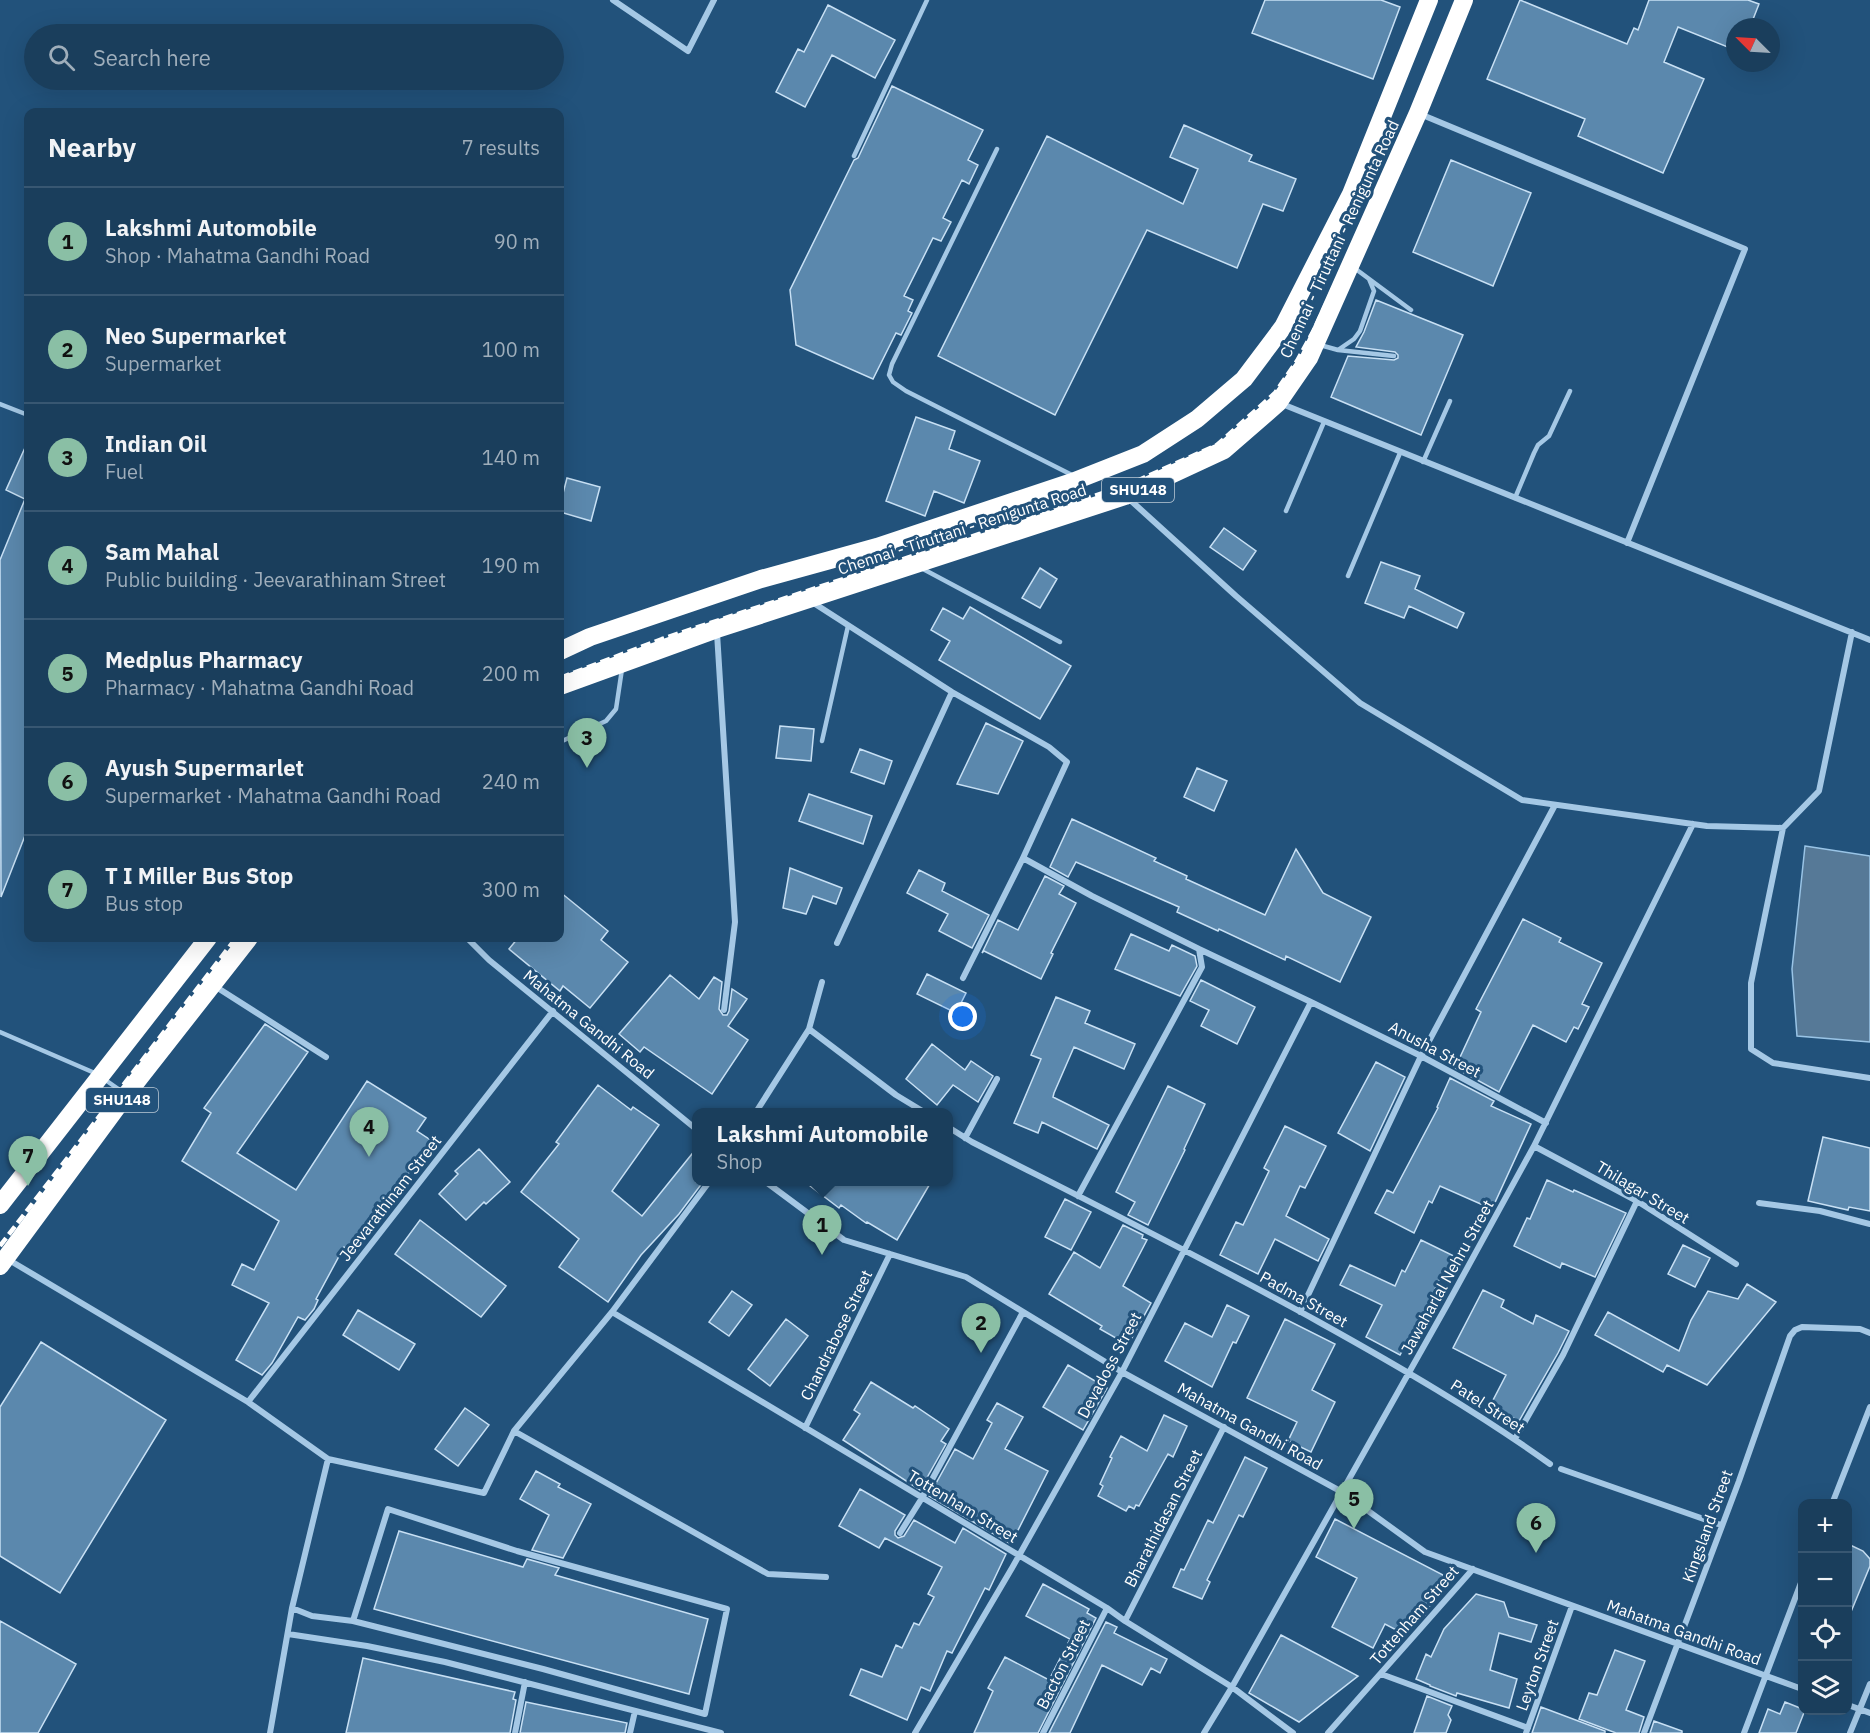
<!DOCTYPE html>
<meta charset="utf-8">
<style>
:root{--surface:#1a3e5c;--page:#234562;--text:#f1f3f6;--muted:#9faebb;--line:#385772;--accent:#8abfa5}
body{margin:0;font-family:"IBM Plex Sans",sans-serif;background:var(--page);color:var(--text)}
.controls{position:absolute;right:18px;bottom:18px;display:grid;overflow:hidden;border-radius:12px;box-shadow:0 6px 24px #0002}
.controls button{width:54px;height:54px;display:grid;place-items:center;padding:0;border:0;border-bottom:2px solid var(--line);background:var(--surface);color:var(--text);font:30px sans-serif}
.compass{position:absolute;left:1726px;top:18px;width:54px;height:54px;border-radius:50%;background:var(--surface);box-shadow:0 6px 24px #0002;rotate:294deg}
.you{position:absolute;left:963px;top:1017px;width:21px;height:21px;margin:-15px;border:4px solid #fff;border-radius:50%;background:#1a73e8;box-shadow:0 0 0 9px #1a73e833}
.badge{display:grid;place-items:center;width:39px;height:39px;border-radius:50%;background:var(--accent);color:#111;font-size:20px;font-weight:700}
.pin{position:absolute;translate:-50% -50px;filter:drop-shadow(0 2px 3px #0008)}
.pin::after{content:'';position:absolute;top:32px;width:21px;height:18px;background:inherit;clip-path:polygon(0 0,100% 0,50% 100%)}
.popup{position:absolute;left:692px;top:1108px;width:261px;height:78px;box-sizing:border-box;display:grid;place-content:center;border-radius:12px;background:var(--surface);filter:drop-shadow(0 2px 4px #0005);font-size:20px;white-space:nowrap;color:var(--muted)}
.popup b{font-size:22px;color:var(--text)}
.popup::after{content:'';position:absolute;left:50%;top:100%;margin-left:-12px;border:12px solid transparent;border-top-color:var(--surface)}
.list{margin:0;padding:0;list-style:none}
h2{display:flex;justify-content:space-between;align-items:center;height:78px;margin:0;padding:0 24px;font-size:26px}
h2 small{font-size:20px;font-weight:400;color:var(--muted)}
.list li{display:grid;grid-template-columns:39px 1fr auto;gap:18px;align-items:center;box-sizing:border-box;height:108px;padding:0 24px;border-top:2px solid var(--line)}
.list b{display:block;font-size:22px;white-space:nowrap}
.list p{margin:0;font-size:20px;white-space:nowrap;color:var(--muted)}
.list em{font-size:20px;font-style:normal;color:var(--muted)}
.icon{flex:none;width:33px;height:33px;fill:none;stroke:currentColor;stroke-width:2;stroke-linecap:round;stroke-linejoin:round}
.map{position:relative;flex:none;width:1870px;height:1733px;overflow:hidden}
.search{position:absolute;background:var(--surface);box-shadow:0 6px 24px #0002;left:24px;top:24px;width:540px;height:66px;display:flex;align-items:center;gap:15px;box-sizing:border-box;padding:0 21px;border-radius:33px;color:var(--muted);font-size:22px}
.panel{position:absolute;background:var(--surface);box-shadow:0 6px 24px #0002;left:24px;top:108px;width:540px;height:834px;border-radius:12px}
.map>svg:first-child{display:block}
.water{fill:#567997;stroke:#99c4e6;stroke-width:1.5}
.building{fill:#5b88ad;stroke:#c8e0f4;stroke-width:1.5}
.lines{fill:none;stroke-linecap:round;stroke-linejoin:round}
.lane{stroke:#a5c8e5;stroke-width:4.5}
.street{stroke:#a5c8e5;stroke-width:6}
.highway{stroke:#fff;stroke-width:18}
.rail{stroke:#fff;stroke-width:4.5;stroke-dasharray:10 4.5;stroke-linecap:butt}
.labels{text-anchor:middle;stroke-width:6;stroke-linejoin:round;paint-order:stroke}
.shield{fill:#22527b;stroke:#bdcbd7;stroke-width:1.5}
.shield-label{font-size:15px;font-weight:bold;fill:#fff}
.street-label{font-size:16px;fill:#fff;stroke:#22527b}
</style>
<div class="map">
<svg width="1870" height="1733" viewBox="0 0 1870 1733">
<rect width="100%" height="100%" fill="#22527b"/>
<!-- water -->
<path class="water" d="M1805,846L1870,856V1042L1797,1036L1792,969Z"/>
<!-- building -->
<path class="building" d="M1265,0H1381L1400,7L1373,79L1252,33Z
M1520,0L1627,44L1634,28L1638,30L1649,0H1748L1759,4L1750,27H1735V50L1678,27L1664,62L1704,79L1663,173L1578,136L1585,119L1487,79Z
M828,5L895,40L875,78L832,55L805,107L776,92L798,49L804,52Z
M892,86L983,130L968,160L978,165L969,184L962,180L943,218L951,222L941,241L933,238L904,296L913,300L908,311L912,313L901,335L896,333L873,379L796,345L790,290L854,160L858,158Z
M1184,125L1252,155L1249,161L1296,179L1283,211L1263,204L1237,268L1147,230L1055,415L938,356L1047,136L1183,204L1198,169L1170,157Z
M1451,160L1531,193L1493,286L1413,252Z
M1376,300L1463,335L1421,435L1331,397L1348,356L1394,360L1398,358V355L1395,352L1356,347L1364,332Z
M916,417L955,431L949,449L980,461L964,503L934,491L925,516L886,501Z
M28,441V828L1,897L0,560L25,499L6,490Z
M567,478L600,487L591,521L560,512V505Z
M1224,528L1256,551L1243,570L1210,547Z
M1381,562L1420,576L1415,589L1464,613L1457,628L1409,606L1404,618L1365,603Z
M1040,568L1057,579L1040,608L1022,598Z
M970,607L1071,666L1040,719L939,660L950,641L931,630L943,608L963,619Z
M986,723L1023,741L998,794L957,784Z
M780,726L814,729L811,761L776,758Z
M860,749L892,761L884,784L851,772Z
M1197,768L1227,781L1214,811L1184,797Z
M809,794L872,816L863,844L799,821Z
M1072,819L1156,858L1154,861L1187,876L1186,879L1265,915L1296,849L1323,893L1371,917L1340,982L1286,956L1285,960L1219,929L1218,931L1177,912L1179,907L1076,862L1068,877L1050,867Z
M790,868L842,888L836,904L813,896L806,914L783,908Z
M919,870L945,883L942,891L989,915L972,948L939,931L948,914L907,893Z
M1045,876L1064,886L1059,894L1076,903L1051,953L1053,954L1041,979L984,951L982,953L998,920L1018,930Z
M560,892L608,931L601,940L628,962L590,1008L563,986L560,991L509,949L518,938H560Z
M1523,919L1561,938L1559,942L1602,963L1582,1004L1589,1007L1578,1029L1574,1027L1566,1042L1533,1025L1499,1092L1455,1068L1481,1012L1476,1009Z
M1131,934L1169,951L1172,945L1195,956L1197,966L1180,996L1115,969Z
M927,974L966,993L956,1013L917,994Z
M670,975L699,999L714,977L722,982L719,1009L723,1015H727L729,1011L732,989L747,999L728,1026L748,1040L712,1094L644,1047L640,1052L619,1034Z
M1201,980L1255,1007L1237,1044L1201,1026L1209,1010L1190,1001Z
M1056,997L1090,1011L1085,1023L1135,1044L1124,1069L1074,1047L1054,1093L1053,1097L1109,1125L1097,1149L1042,1122L1038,1133L1014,1123L1041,1059L1031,1055Z
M265,1024L308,1052L237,1153L296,1190L367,1081L426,1118L417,1131L432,1141L368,1229L370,1231L356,1254L344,1247L316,1299L318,1300L314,1309L305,1320L298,1317L272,1363L262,1375L236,1360L269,1303L232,1285L242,1264L254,1270L279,1221L182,1161L211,1113L204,1108Z
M932,1044L965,1070L971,1061L993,1076L978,1102L953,1085L937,1105L906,1079Z
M1376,1062L1405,1077L1370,1151L1338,1133Z
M1450,1078L1494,1101L1491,1106L1531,1124L1492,1209L1440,1186L1432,1203L1429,1201L1414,1233L1375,1213L1387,1190L1393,1193L1438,1108L1437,1107Z
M598,1085L631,1110L633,1107L659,1125L612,1191L642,1216L696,1149V1182H703L679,1214L641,1255L608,1302L559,1267L579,1239L521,1192L559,1144L556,1142Z
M1168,1086L1205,1104L1184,1149L1185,1150L1148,1225L1128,1215L1135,1202L1116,1192Z
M1285,1126L1326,1146L1305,1188L1300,1186L1286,1216L1329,1239L1318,1261L1275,1239L1258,1274L1220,1255L1236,1222L1243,1225L1269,1171L1264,1168Z
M1823,1137L1870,1148V1211L1849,1207L1848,1210L1808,1201Z
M479,1149L510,1182L486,1204L484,1202L466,1220L439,1194L458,1174L455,1171Z
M1547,1180L1573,1192L1574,1190L1626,1213L1595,1277L1562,1263L1560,1268L1514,1246L1527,1218L1530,1219Z
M805,1182H931L897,1240L867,1222L866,1223L841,1205L839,1208Z
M1065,1199L1091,1212L1071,1250L1045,1237Z
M420,1220L506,1286L481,1317L395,1254Z
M1123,1225L1143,1235L1142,1238L1147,1240L1123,1286L1151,1303L1128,1345L1100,1329L1102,1326L1049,1294L1074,1252L1100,1268Z
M1421,1240L1460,1259L1449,1282L1440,1278L1419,1324H1417L1400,1355L1366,1337L1382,1305L1340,1285L1350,1265L1395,1286L1402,1270L1405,1272Z
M1683,1245L1710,1258L1695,1287L1668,1274Z
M1747,1284L1776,1302L1707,1385L1667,1365L1663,1372L1595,1335L1608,1312L1679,1351L1691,1320L1708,1291L1738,1299Z
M1483,1290L1504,1300L1501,1307L1533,1324L1536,1315L1569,1331L1558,1353L1519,1421L1490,1406L1506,1375L1453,1348Z
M732,1291L752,1305L729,1336L709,1322Z
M1227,1305L1249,1316L1236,1343L1233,1342L1212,1387L1165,1361L1185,1323L1212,1337Z
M358,1310L415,1344L399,1370L343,1335Z
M786,1319L808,1336L770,1386L748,1369Z
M1285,1319L1335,1344L1312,1390L1335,1402L1311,1452L1288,1441L1297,1422L1247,1398Z
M41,1342L166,1420L60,1593L0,1556V1407Z
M1068,1365L1107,1388L1083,1430L1043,1407Z
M871,1382L913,1408L915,1406L949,1429L941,1441L946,1444L920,1490L843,1440L860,1414L854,1410Z
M997,1403L1023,1417L1005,1449L1048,1471L1011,1544L929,1496L955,1449L973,1459L992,1423L987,1420Z
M465,1408L489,1425L458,1466L435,1449Z
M1164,1415L1187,1426L1173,1457L1168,1454L1139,1506L1136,1505L1134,1509L1129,1506L1126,1511L1098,1496L1103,1486L1100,1484L1112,1458L1110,1457L1121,1436L1147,1451Z
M1245,1457L1267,1468L1243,1517L1239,1515L1207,1580L1210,1582L1202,1599L1173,1587L1181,1569L1184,1570L1208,1520L1213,1523Z
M536,1471L560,1484L558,1487L591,1504L563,1558L532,1550L549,1515L520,1499Z
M860,1489L905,1515L895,1531V1535L898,1538L904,1536L914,1520L955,1543L963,1528L1006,1554L989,1590L985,1588L952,1653L947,1651L930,1691L921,1687L907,1720L850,1695L861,1669L882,1677L896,1645L902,1648L914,1623L919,1625L934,1597L928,1594L942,1567L885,1538L879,1548L839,1526Z
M1335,1519L1445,1576L1425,1615L1414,1609L1402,1633L1385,1624L1373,1648L1332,1627L1357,1578L1316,1557Z
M399,1531L523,1567L527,1559L559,1568L555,1575L708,1619L689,1694L374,1609Z
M1848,1544L1863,1551L1870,1559V1566L1848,1619Z
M1043,1584L1089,1609L1087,1613L1096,1618L1038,1733H974L993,1691L988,1688L1005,1657L1049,1680L1070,1639L1026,1616Z
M1476,1594L1504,1602L1509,1617L1537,1625L1531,1642L1499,1633L1490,1670L1517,1679L1509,1708L1457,1693L1456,1696L1430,1686V1685L1416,1679L1426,1654L1431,1657L1444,1629Z
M0,1621L76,1664L38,1733H0Z
M1106,1622L1117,1627L1114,1633L1167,1659L1160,1673L1151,1668L1142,1685L1102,1665L1070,1733H1049Z
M1281,1635L1358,1676L1299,1722L1249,1693Z
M1615,1650L1645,1661L1626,1710L1644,1717L1639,1733H1616L1579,1719L1589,1693L1597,1695Z
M363,1658L515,1692L513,1699L516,1700L510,1733H346Z
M1427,1696L1452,1706L1448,1715L1451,1720L1446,1733H1414Z
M526,1702L627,1723L625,1733H520Z
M1785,1702L1805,1710L1796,1733H1759L1768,1709L1780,1714Z
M1541,1707L1605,1731V1733H1532Z
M1654,1721L1682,1731V1733H1650Z"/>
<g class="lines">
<!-- lane -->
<path class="lane" d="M997,149L892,364L889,375L893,382L906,391L1072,475
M854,156L927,0
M1353,267L1411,310
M1320,345L1338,350L1394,356
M1338,350L1354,339L1360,331L1374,291L1369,279
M0,404L28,415
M1423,462L1450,401
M1515,498L1534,453L1538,445L1549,436L1570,391
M1286,511L1324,422
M923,569L1060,642
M1348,576L1400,453
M822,741L848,626
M560,742L606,721L616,709L622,669
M0,1032L97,1074
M104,1079L124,1093"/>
<!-- street -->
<path class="street" d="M613,0L688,51L714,0
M1420,114L1745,249L1627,543
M1282,404L1870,640
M1128,498L1236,596L1360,703L1522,800L1707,826L1783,828L1819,791L1852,632
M812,602L952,692L1049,747L1067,762L1023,858L1092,896L1199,949L1202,967L1078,1196
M717,633L735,922L724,1010
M1783,828L1751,983V1049L1773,1063L1870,1078
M467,938L489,960L696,1129
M837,943L952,692
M1199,949L1311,1002L1421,1056L1546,1123
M963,978L1023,858
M213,985L326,1057
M809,1029L896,1095L924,1112
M756,1112L809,1029L822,982
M948,1127L972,1142C1088,1201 1205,1259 1319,1322C1398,1366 1476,1411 1550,1464
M965,1138L997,1079
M1534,1146L1637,1201L1736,1264
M766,1182L844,1240L966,1277L1122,1372L1342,1492L1425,1552L1802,1689
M1759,1203L1820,1211L1870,1224
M9,1260L248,1402L328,1459L484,1493L514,1431L612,1312L709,1182
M612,1312L1107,1608L1125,1621L1232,1687L1293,1733
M1300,1312L1421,1056L1555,805
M248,1402L553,1011
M805,1428L890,1254
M514,1431L768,1574L826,1577
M1515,1439L1563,1355L1637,1201
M1561,1469L1721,1525
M1832,1504L1870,1407
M900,1533L922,1498L1023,1312
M292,1608L312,1616L353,1621L543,1669L705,1714L727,1609L517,1551L388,1509L353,1621
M1125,1621L1224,1427
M288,1634L367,1646L445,1662L721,1733
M1381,1674L1528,1728
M1848,1705L1870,1713
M270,1733L292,1608L328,1459
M515,1733L525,1682
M630,1733L635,1711
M915,1733L1012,1568L1122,1372L1311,1002
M1043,1733L1107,1608
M1204,1733L1232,1687L1447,1305L1534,1146L1693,824
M1328,1733L1473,1569
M1526,1733L1572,1606
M1644,1733L1739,1481L1790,1336L1795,1330L1802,1327L1860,1329L1870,1333
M1744,1733L1802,1580
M1850,1733L1870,1684"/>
<!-- highway -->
<path class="highway" d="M560,651L590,637L761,579L877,547L1072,482L1143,454L1197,419L1244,379L1283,327L1351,194L1429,0
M560,686L717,629L1125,496L1224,450L1278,403L1309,358L1418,113L1464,0
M0,1205L208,938
M0,1266L126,1095L249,938"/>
<!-- rail -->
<path class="rail" d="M560,678L662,639L1130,484L1217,445L1275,393L1297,361L1314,330L1467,0
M0,1246L236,938"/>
</g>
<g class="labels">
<!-- shield labels -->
<g class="shield">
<rect x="1102" y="478" width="72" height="24" rx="4.5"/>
<rect x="86" y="1088" width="72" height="24" rx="4.5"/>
</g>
<g class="shield-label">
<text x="1138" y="495">SHU148</text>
<text x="122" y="1105">SHU148</text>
</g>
<!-- street labels -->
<g class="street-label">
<text transform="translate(1339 239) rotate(-65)" y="6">Chennai - Tiruttani - Renigunta Road</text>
<text transform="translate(962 529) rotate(-18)" y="6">Chennai - Tiruttani - Renigunta Road</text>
<text transform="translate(589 1024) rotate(39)" y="6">Mahatma Gandhi Road</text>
<text transform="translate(1435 1049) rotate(28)" y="6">Anusha Street</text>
<text transform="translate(1643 1192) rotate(31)" y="6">Thilagar Street</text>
<text transform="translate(390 1198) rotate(-52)" y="6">Jeevarathinam Street</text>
<text transform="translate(1447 1277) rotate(-61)" y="6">Jawaharlal Nehru Street</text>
<text transform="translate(1304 1299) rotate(29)" y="6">Padma Street</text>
<text transform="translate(836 1335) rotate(-64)" y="6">Chandrabose Street</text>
<text transform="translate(1109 1365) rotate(-62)" y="6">Devadoss Street</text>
<text transform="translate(1488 1406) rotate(33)" y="6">Patel Street</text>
<text transform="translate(1250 1426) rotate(29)" y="6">Mahatma Gandhi Road</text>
<text transform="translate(963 1506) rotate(31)" y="6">Tottenham Street</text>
<text transform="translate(1163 1518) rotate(-63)" y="6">Bharathidasan Street</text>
<text transform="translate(1707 1526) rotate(-70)" y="6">Kingsland Street</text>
<text transform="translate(1414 1615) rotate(-49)" y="6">Tottenham Street</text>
<text transform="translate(1684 1632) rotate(20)" y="6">Mahatma Gandhi Road</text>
<text transform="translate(1063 1664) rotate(-63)" y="6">Bacton Street</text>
<text transform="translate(1537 1665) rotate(-70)" y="6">Leyton Street</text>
</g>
</g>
</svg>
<div class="controls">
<button>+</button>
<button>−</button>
<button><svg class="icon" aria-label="locate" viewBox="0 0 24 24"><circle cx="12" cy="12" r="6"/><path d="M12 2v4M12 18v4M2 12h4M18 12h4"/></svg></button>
<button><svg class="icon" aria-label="layers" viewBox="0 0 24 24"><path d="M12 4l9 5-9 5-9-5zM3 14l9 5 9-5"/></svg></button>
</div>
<svg class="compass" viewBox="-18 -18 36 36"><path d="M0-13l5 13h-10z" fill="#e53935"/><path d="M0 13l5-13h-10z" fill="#9faebb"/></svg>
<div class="you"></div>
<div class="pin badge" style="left:822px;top:1255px">1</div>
<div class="popup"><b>Lakshmi Automobile</b>Shop</div>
<div class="pin badge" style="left:981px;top:1353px">2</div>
<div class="pin badge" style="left:587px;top:768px">3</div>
<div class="pin badge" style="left:369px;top:1157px">4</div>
<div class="pin badge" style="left:1354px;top:1529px">5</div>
<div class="pin badge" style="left:1536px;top:1553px">6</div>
<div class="pin badge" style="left:28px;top:1186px">7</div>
<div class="search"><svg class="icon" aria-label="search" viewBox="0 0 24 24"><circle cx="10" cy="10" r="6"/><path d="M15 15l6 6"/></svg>Search here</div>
<section class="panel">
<h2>Nearby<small>7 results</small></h2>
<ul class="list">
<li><span class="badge">1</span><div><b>Lakshmi Automobile</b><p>Shop · Mahatma Gandhi Road</p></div><em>90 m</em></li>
<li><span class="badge">2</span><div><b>Neo Supermarket</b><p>Supermarket</p></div><em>100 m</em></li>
<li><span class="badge">3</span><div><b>Indian Oil</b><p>Fuel</p></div><em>140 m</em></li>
<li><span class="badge">4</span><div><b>Sam Mahal</b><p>Public building · Jeevarathinam Street</p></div><em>190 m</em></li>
<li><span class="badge">5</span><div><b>Medplus Pharmacy</b><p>Pharmacy · Mahatma Gandhi Road</p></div><em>200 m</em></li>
<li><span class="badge">6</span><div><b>Ayush Supermarlet</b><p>Supermarket · Mahatma Gandhi Road</p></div><em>240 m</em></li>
<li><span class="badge">7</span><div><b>T I Miller Bus Stop</b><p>Bus stop</p></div><em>300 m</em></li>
</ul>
</section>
</div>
